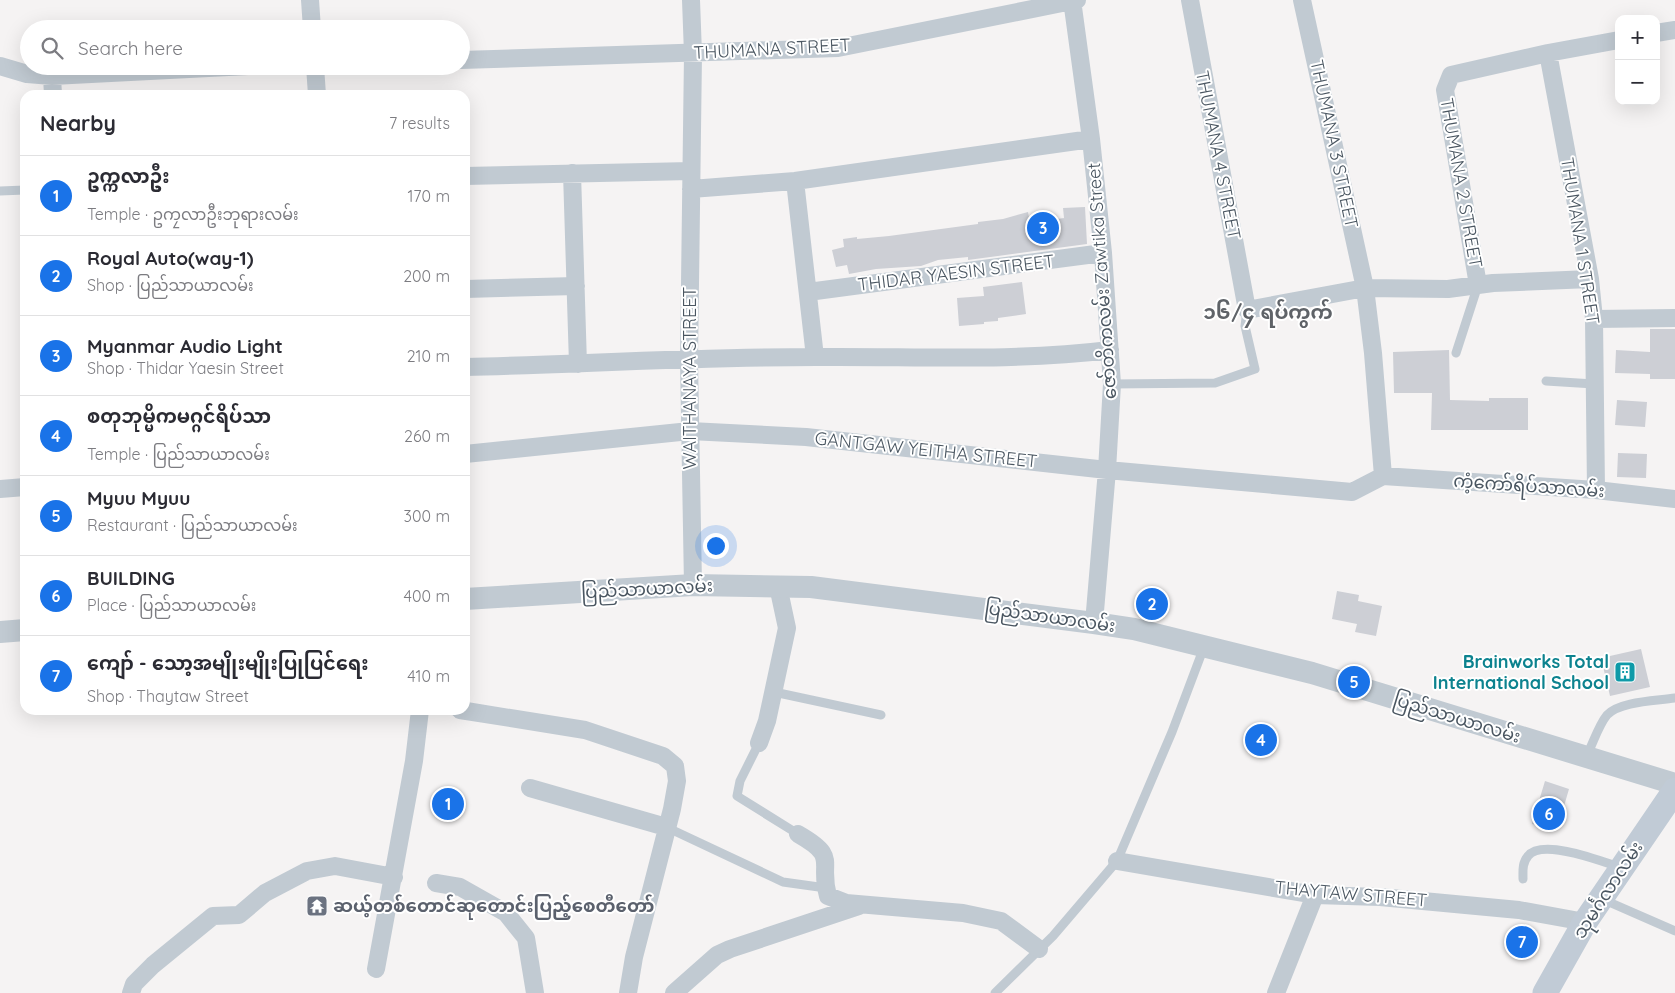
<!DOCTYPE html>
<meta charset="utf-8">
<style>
:root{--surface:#fff;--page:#f2f2f3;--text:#2b2b33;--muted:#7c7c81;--line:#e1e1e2;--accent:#1a73e8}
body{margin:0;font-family:Quicksand,"Noto Sans Myanmar",sans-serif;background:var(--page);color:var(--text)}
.controls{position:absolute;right:15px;top:15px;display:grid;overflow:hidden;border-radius:10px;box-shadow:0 5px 20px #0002}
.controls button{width:45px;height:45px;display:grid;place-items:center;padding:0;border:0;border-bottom:1px solid var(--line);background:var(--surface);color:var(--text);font:25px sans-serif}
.you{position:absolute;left:715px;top:545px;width:18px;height:18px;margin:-12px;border:4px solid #fff;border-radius:50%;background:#1a73e8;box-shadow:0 0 0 8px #1a73e833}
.badge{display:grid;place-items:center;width:32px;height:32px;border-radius:50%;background:var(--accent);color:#fff;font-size:16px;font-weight:700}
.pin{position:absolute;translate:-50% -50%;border:2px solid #fff;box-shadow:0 1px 5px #0006}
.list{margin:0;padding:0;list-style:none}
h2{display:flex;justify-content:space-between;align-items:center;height:65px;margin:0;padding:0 20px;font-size:21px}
h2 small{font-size:16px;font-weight:400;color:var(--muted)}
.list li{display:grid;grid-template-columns:32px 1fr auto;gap:15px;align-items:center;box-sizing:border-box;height:80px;padding:0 20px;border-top:1px solid var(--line)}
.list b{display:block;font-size:19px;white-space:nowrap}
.list p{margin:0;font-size:16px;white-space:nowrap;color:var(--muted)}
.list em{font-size:16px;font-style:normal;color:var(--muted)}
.icon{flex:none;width:28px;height:28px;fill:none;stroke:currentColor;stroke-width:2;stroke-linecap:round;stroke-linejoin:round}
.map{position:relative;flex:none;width:1675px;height:993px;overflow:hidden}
.search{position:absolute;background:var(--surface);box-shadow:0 5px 20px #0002;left:20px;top:20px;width:450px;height:55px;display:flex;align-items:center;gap:12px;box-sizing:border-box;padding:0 18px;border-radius:28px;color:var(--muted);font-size:19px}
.panel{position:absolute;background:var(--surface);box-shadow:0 5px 20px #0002;left:20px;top:90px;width:450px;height:625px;border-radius:15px}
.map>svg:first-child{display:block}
.building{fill:#cdcfd5}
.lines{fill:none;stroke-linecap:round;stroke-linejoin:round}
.service{stroke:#c1cad2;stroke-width:9}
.minor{stroke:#c1cad2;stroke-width:18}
.tertiary{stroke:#c1cad2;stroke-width:22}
.secondary{stroke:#c1cbd6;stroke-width:25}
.labels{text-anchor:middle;stroke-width:4;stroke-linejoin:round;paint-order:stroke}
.street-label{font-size:18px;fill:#4a5661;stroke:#fff}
.culture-label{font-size:18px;font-weight:bold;fill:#0d838f;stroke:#fff;text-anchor:end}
.worship-label{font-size:18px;font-weight:bold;fill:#5b616d;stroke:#fff;text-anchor:start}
.quarter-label{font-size:20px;font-weight:bold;fill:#5f6368;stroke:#fff}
</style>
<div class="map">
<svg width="1675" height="993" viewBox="0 0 1675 993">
<rect width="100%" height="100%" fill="#f5f3f3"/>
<!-- building -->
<path class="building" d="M1085,207L1087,244L968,260V257L938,260L921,266L876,269L849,274L847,265L836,267L832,250L844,247L843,239L857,237V239L889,236L978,224V222L1003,219L1028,212L1030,223L1064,218L1063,208Z
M1022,282L1026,314L998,318V321L984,322V324L959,326L957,298L984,296L983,287Z
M1650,329H1675V379H1650V374L1615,373L1616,350L1650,352Z
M1449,350L1450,400L1489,401V398H1528V430H1431L1432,393H1394L1393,352Z
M1617,400L1647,402L1645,427L1615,425Z
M1618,453L1647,454L1646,478L1617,477Z
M1337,591L1359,595L1358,601L1382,606L1376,636L1355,632L1357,624L1332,619Z
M1641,649L1650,687L1610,696L1601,658Z
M1545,781L1569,789L1557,830L1532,824Z"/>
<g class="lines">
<!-- service -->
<path class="service" d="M0,191L25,190
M1456,353L1478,285
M1546,381L1594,384
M1112,384L1215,383L1255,369L1245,326L1247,310
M774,692L881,715
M759,743L740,781L737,796L798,834
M1586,757C1593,744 1598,726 1607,715C1620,701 1657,701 1675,698
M666,827L783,882L826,888
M1523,879C1523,871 1522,863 1528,856C1542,838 1601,861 1619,867
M1602,899L1675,931
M995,993L1053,936L1117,861L1172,732L1204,647"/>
<!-- minor -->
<path class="minor" d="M310,0L312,29
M691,0L693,54L689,360L693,585
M1072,0L1091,139L1103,253L1112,384L1107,470L1094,623
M1190,0L1247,310L1365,288L1448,289L1493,283L1590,279
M1302,0L1365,288L1373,353L1383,476
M1656,33L1675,30
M1548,53L1590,279L1594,319L1596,490
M461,60L838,48L1077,0
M0,66L27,74L52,76L248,66
M315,66L317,95
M52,76L53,95
M572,173L578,364
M465,176L691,171
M795,181L815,357
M691,189L795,181L1091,139
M1478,285L1445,90L1451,75L1548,53L1619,40
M465,289L576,286
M808,292L1103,253
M1594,319L1675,318
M465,367C582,364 699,357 816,357C914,356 1012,362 1110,350
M465,454L690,431L806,437L1107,470L1352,492L1383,476
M1383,476L1596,490L1675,499
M0,489L25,487
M460,710L585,730L663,756L675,766L677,781L672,809L634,957L628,993
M759,743L767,721L787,628L778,586
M530,788L666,827
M798,834C840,858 818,860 828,896L846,903L963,913L1001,921L1039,949
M1117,861L1315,895L1380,897L1519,910L1585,922
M436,883L460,887L506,913L526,938L535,993
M376,969L414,761L420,710
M131,993L134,984L153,965L213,916L239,915L265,893L307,871L335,866L394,877
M674,993L717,955L730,949L859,906
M1276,993L1315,895"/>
<!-- tertiary -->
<path class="tertiary" d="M465,599L693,585L811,587L1094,623L1134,629L1312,673L1675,784
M0,632L25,630"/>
<!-- secondary -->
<path class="secondary" d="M1545,993L1585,922L1675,790"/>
</g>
<!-- icons -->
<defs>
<g id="building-square" transform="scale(1.125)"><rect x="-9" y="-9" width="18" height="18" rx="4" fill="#0f9aa8" stroke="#fff"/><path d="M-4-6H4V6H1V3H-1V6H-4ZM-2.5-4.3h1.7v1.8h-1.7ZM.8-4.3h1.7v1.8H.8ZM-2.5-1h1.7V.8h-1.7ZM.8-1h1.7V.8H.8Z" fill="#fff"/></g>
<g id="temple-square" transform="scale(1.125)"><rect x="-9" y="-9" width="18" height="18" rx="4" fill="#6b7280" stroke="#fff"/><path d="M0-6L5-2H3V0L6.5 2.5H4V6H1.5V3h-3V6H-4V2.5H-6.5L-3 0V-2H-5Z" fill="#fff"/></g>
</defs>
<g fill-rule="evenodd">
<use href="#building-square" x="1625" y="672"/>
<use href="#temple-square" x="317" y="906"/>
</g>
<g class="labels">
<!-- street labels -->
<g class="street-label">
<text transform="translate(772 49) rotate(-3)" y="6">THUMANA STREET</text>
<text transform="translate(1334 144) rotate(78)" y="6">THUMANA 3 STREET</text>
<text transform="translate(1218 155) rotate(79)" y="6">THUMANA 4 STREET</text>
<text transform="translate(1461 183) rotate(80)" y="6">THUMANA 2 STREET</text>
<text transform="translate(1580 241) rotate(81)" y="6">THUMANA 1 STREET</text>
<text transform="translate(956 273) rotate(-7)" y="6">THIDAR YAESIN STREET</text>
<text transform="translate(1102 281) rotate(-94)" y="6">ဇော်တိကလမ်း Zawtika Street</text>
<text transform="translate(690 378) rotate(-90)" y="6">WAITHANAYA STREET</text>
<text transform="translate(926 450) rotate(6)" y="6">GANTGAW YEITHA STREET</text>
<text transform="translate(1529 486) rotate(4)" y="6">ကံ့ကော်ရိပ်သာလမ်း</text>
<text transform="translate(647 589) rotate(-3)" y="6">ပြည်သာယာလမ်း</text>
<text transform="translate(1050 617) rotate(8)" y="6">ပြည်သာယာလမ်း</text>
<text transform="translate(1457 718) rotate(17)" y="6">ပြည်သာယာလမ်း</text>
<text transform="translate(1608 890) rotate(-57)" y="6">သုမင်္ဂလာလမ်း</text>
<text transform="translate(1351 894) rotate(5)" y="6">THAYTAW STREET</text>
</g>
<!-- culture labels -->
<g class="culture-label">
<text x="1609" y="668">Brainworks Total<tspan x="1609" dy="21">International School</tspan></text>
</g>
<!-- worship labels -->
<g class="worship-label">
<text x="333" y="912">ဆယ့်တစ်တောင်ဆုတောင်းပြည့်စေတီတော်</text>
</g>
<!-- quarter labels -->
<g class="quarter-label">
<text x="1268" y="319">၁၆/၄ ရပ်ကွက်</text>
</g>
</g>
</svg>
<div class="controls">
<button>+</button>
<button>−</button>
</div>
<div class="you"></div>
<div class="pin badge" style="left:448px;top:804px">1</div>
<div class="pin badge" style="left:1152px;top:604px">2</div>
<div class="pin badge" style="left:1043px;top:228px">3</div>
<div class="pin badge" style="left:1261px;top:740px">4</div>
<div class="pin badge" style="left:1354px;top:682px">5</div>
<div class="pin badge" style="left:1549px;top:814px">6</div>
<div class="pin badge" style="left:1522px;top:942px">7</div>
<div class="search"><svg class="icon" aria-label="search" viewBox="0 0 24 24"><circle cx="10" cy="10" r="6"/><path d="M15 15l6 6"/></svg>Search here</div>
<section class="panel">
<h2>Nearby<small>7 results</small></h2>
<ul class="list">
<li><span class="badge">1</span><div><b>ဥက္ကလာဦး</b><p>Temple · ဥကၠလာဦးဘုရားလမ်း</p></div><em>170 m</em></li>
<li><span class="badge">2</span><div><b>Royal Auto(way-1)</b><p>Shop · ပြည်သာယာလမ်း</p></div><em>200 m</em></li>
<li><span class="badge">3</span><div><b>Myanmar Audio Light</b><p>Shop · Thidar Yaesin Street</p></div><em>210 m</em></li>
<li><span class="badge">4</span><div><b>စတုဘုမ္မိကမဂ္ဂင်ရိပ်သာ</b><p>Temple · ပြည်သာယာလမ်း</p></div><em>260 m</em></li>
<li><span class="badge">5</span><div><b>Myuu Myuu</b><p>Restaurant · ပြည်သာယာလမ်း</p></div><em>300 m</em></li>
<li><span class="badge">6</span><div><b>BUILDING</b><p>Place · ပြည်သာယာလမ်း</p></div><em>400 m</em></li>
<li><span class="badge">7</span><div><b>ကျော် - သော့အမျိုးမျိုးပြုပြင်ရေး</b><p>Shop · Thaytaw Street</p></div><em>410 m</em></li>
</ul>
</section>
</div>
